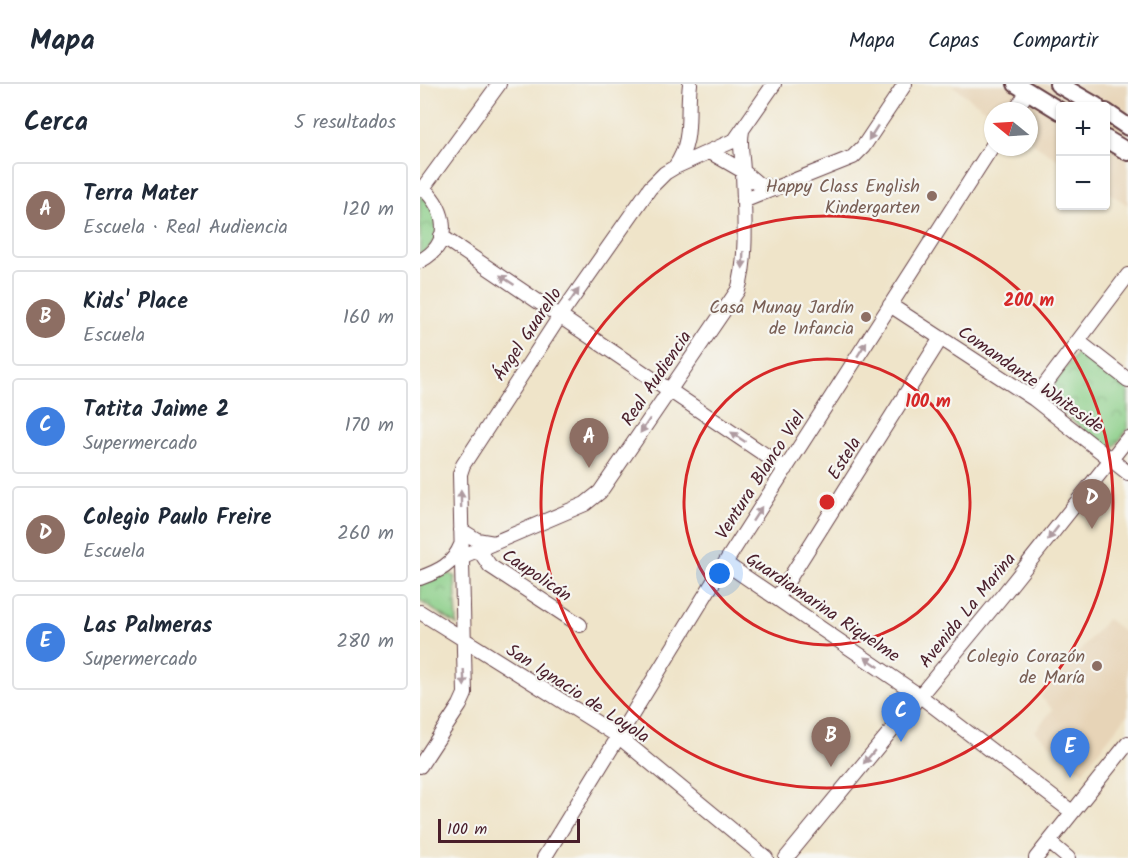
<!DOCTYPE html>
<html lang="es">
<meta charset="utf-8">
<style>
:root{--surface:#fff;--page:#f2f2f3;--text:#1f2937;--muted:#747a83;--line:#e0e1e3;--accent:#db2777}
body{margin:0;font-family:Kalam,sans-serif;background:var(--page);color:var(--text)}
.controls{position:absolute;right:18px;top:18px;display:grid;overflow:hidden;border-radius:6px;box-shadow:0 2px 4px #0004}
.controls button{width:54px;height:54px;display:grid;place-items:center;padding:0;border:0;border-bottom:2px solid var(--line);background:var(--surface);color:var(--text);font:30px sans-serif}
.compass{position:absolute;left:564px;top:18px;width:54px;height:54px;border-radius:50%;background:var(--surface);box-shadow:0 2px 4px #0004;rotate:288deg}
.scale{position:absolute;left:18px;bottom:15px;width:142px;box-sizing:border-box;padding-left:6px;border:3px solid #4a1f2b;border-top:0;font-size:16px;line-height:21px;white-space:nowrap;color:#4a1f2b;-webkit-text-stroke:4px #f6f6f2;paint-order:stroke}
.you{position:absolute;left:300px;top:490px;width:21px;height:21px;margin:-15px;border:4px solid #fff;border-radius:50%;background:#1a73e8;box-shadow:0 0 0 9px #1a73e833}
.badge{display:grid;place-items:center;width:39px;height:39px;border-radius:50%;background:var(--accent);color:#fff;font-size:20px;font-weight:700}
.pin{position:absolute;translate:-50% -50px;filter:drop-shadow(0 2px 3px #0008)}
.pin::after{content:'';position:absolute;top:32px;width:21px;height:18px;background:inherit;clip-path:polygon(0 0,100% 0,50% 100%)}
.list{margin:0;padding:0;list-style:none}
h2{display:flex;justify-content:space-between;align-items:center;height:78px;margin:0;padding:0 24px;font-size:26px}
h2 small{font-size:20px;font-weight:400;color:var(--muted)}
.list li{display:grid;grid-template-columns:39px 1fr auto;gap:18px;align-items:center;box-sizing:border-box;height:96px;margin:0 12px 12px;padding:0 12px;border:2px solid var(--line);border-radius:6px}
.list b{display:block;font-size:22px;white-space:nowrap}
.list p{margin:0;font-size:20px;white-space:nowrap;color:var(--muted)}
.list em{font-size:20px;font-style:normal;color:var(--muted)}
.map{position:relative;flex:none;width:708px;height:774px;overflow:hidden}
header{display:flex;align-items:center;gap:36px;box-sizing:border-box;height:84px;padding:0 30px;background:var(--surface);border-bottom:2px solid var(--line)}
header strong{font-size:28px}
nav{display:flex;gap:33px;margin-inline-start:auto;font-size:21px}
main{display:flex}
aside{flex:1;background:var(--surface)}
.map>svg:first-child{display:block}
.built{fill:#e7d4b7}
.park{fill:url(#park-crowns);stroke:#6a7658;stroke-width:1.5}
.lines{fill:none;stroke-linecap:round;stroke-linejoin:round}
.minor-casing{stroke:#633d43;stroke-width:16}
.major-casing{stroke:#633d43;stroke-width:20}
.minor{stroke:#fff;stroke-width:14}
.major{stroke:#fff;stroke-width:16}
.oneway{fill:#ae9aa0}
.ring{fill:none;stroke:#d62828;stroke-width:3}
.education-dot{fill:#8d6e63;stroke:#f6f6f2;stroke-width:2}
.labels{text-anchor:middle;stroke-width:4.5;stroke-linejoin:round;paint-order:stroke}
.education-label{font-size:18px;fill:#785e54;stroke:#f6f6f2;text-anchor:end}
.street-label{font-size:18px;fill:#4a1f2b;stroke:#f6f6f2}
.centre{fill:#d62828;stroke:#f6f6f2;stroke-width:3}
.ring-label{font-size:18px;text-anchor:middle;font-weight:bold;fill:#d62828;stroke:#f6f6f2;stroke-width:4.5;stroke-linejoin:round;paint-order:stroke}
</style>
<header>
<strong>Mapa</strong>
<nav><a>Mapa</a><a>Capas</a><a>Compartir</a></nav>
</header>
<main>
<aside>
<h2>Cerca<small>5 resultados</small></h2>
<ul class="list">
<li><span class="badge" style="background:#8d6e63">A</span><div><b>Terra Mater</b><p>Escuela · Real Audiencia</p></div><em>120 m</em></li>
<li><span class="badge" style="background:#8d6e63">B</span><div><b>Kids' Place</b><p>Escuela</p></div><em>160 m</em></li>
<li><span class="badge" style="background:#3f7fe0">C</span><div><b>Tatita Jaime 2</b><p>Supermercado</p></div><em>170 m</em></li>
<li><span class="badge" style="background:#8d6e63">D</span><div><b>Colegio Paulo Freire</b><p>Escuela</p></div><em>260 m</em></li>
<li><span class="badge" style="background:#3f7fe0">E</span><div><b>Las Palmeras</b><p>Supermercado</p></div><em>280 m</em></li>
</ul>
</aside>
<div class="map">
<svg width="708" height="774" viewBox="0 0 708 774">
<defs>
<pattern id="park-crowns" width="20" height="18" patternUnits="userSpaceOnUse" patternTransform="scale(1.5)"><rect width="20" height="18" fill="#89cd86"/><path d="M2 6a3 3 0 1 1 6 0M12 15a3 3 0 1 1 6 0" fill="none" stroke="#72a66e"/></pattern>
</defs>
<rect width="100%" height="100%" fill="#f6f6f2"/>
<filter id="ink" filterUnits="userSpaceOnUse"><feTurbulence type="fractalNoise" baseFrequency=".0167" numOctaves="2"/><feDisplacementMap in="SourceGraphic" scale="12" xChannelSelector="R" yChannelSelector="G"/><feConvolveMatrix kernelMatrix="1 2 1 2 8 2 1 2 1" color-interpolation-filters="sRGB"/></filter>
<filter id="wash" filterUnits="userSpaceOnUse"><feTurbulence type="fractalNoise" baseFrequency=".008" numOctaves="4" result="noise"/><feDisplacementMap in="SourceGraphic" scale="24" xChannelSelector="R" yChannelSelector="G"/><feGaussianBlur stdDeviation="1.35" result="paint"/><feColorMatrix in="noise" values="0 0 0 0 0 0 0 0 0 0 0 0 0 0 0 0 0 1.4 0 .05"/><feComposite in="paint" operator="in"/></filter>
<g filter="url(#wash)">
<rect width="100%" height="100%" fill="#efe4c9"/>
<!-- built -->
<path class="built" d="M530,0H708V121L686,107V22H640V77L609,56V27H573V31Z
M687,535L708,551V630L662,688L615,647L633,625L620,613Z"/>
<!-- park -->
<path class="park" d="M0,109L19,128L17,154L0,174Z
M661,264L708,301V345L691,367L623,313Z
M27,489L35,492L37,541L0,517V499Z"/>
</g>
<g filter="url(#ink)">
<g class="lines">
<!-- minor casing -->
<g class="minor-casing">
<path id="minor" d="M595,27L608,7
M290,68L323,87L337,99L355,105
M255,83C274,56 266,31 270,0
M3,104L79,0
M0,105L3,104C26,126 34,159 0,177
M323,117L433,73L443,63L485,0
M21,152L366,385
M470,221L614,315L708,389
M658,257L708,296
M614,315L708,191
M41,446L57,456L74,459
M59,466L70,482L160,541
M41,473L165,420L180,408L318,206C328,177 324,122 323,89C323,75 319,61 322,47
M305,479L500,612L652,728
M0,494C19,487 33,481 41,461
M357,514L521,254
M0,528L198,652L346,774
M0,682L40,621L45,610L40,390L43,381L140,232L230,104L245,89L255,83L315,56L354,0
M629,758L648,774
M124,774L305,479L573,61
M366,774L583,511L708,354
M616,774L708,659"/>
</g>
<!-- major casing -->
<g class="major-casing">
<path id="major" d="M596,0L640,27
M638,0L676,22
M686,28L708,43
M686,55L708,68"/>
</g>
<!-- minor -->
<use href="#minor" class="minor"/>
<!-- major -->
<use href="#major" class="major"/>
</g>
<!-- one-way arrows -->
<defs><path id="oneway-solid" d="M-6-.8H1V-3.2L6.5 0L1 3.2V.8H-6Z" transform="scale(1.5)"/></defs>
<g class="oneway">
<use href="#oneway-solid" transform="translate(453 49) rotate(123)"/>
<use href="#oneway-solid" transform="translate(323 176) rotate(92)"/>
<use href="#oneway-solid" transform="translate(87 196) rotate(-146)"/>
<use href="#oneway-solid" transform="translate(154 212) rotate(-55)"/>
<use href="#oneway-solid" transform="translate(442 265) rotate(-58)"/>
<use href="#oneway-solid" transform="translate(225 342) rotate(124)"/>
<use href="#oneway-solid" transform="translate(318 353) rotate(-146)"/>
<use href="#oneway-solid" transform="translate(41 415) rotate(-91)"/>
<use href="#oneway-solid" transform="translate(337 430) rotate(-57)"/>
<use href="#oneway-solid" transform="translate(633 449) rotate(128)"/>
<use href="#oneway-solid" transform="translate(452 578) rotate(-145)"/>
<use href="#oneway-solid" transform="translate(44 594) rotate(88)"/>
<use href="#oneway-solid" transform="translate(449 673) rotate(130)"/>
</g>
</g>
<!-- distance rings -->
<g class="ring">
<circle cx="407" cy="418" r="143"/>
<circle cx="407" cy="418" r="286"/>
</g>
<!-- markers -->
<g class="education-dot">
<circle cx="512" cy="112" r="6"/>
<circle cx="446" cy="233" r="6"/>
<circle cx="677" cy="582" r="6"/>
</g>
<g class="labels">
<!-- education labels -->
<g class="education-label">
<text x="500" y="108">Happy Class English<tspan x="500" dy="21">Kindergarten</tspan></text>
<text x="434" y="229">Casa Munay Jardín<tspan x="434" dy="21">de Infancia</tspan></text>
<text x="665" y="578">Colegio Corazón<tspan x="665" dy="21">de María</tspan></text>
</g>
<!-- street labels -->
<g class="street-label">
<text transform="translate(107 250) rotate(-56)" y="6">Ángel Guarello</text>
<text transform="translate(236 294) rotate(-56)" y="6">Real Audiencia</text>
<text transform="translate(611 295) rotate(35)" y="6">Comandante Whiteside</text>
<text transform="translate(424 374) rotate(-58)" y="6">Estela</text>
<text transform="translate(340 391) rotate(-57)" y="6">Ventura Blanco Viel</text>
<text transform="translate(117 491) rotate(34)" y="6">Caupolicán</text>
<text transform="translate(403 523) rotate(34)" y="6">Guardiamarina Riquelme</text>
<text transform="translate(547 526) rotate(-51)" y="6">Avenida La Marina</text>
<text transform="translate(158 609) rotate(33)" y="6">San Ignacio de Loyola</text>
</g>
</g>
<circle cx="407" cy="418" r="9" class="centre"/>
<g class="ring-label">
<text x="609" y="222">200 m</text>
<text x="508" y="323">100 m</text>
</g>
</svg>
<div class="controls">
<button>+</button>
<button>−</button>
</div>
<svg class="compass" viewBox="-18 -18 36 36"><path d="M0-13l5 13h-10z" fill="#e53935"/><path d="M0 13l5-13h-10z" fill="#747a83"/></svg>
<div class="scale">100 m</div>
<div class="you"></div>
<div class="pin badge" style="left:169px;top:384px;background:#8d6e63">A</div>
<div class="pin badge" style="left:411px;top:683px;background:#8d6e63">B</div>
<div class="pin badge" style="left:481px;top:658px;background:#3f7fe0">C</div>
<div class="pin badge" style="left:672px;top:445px;background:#8d6e63">D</div>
<div class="pin badge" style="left:650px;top:694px;background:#3f7fe0">E</div>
</div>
</main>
